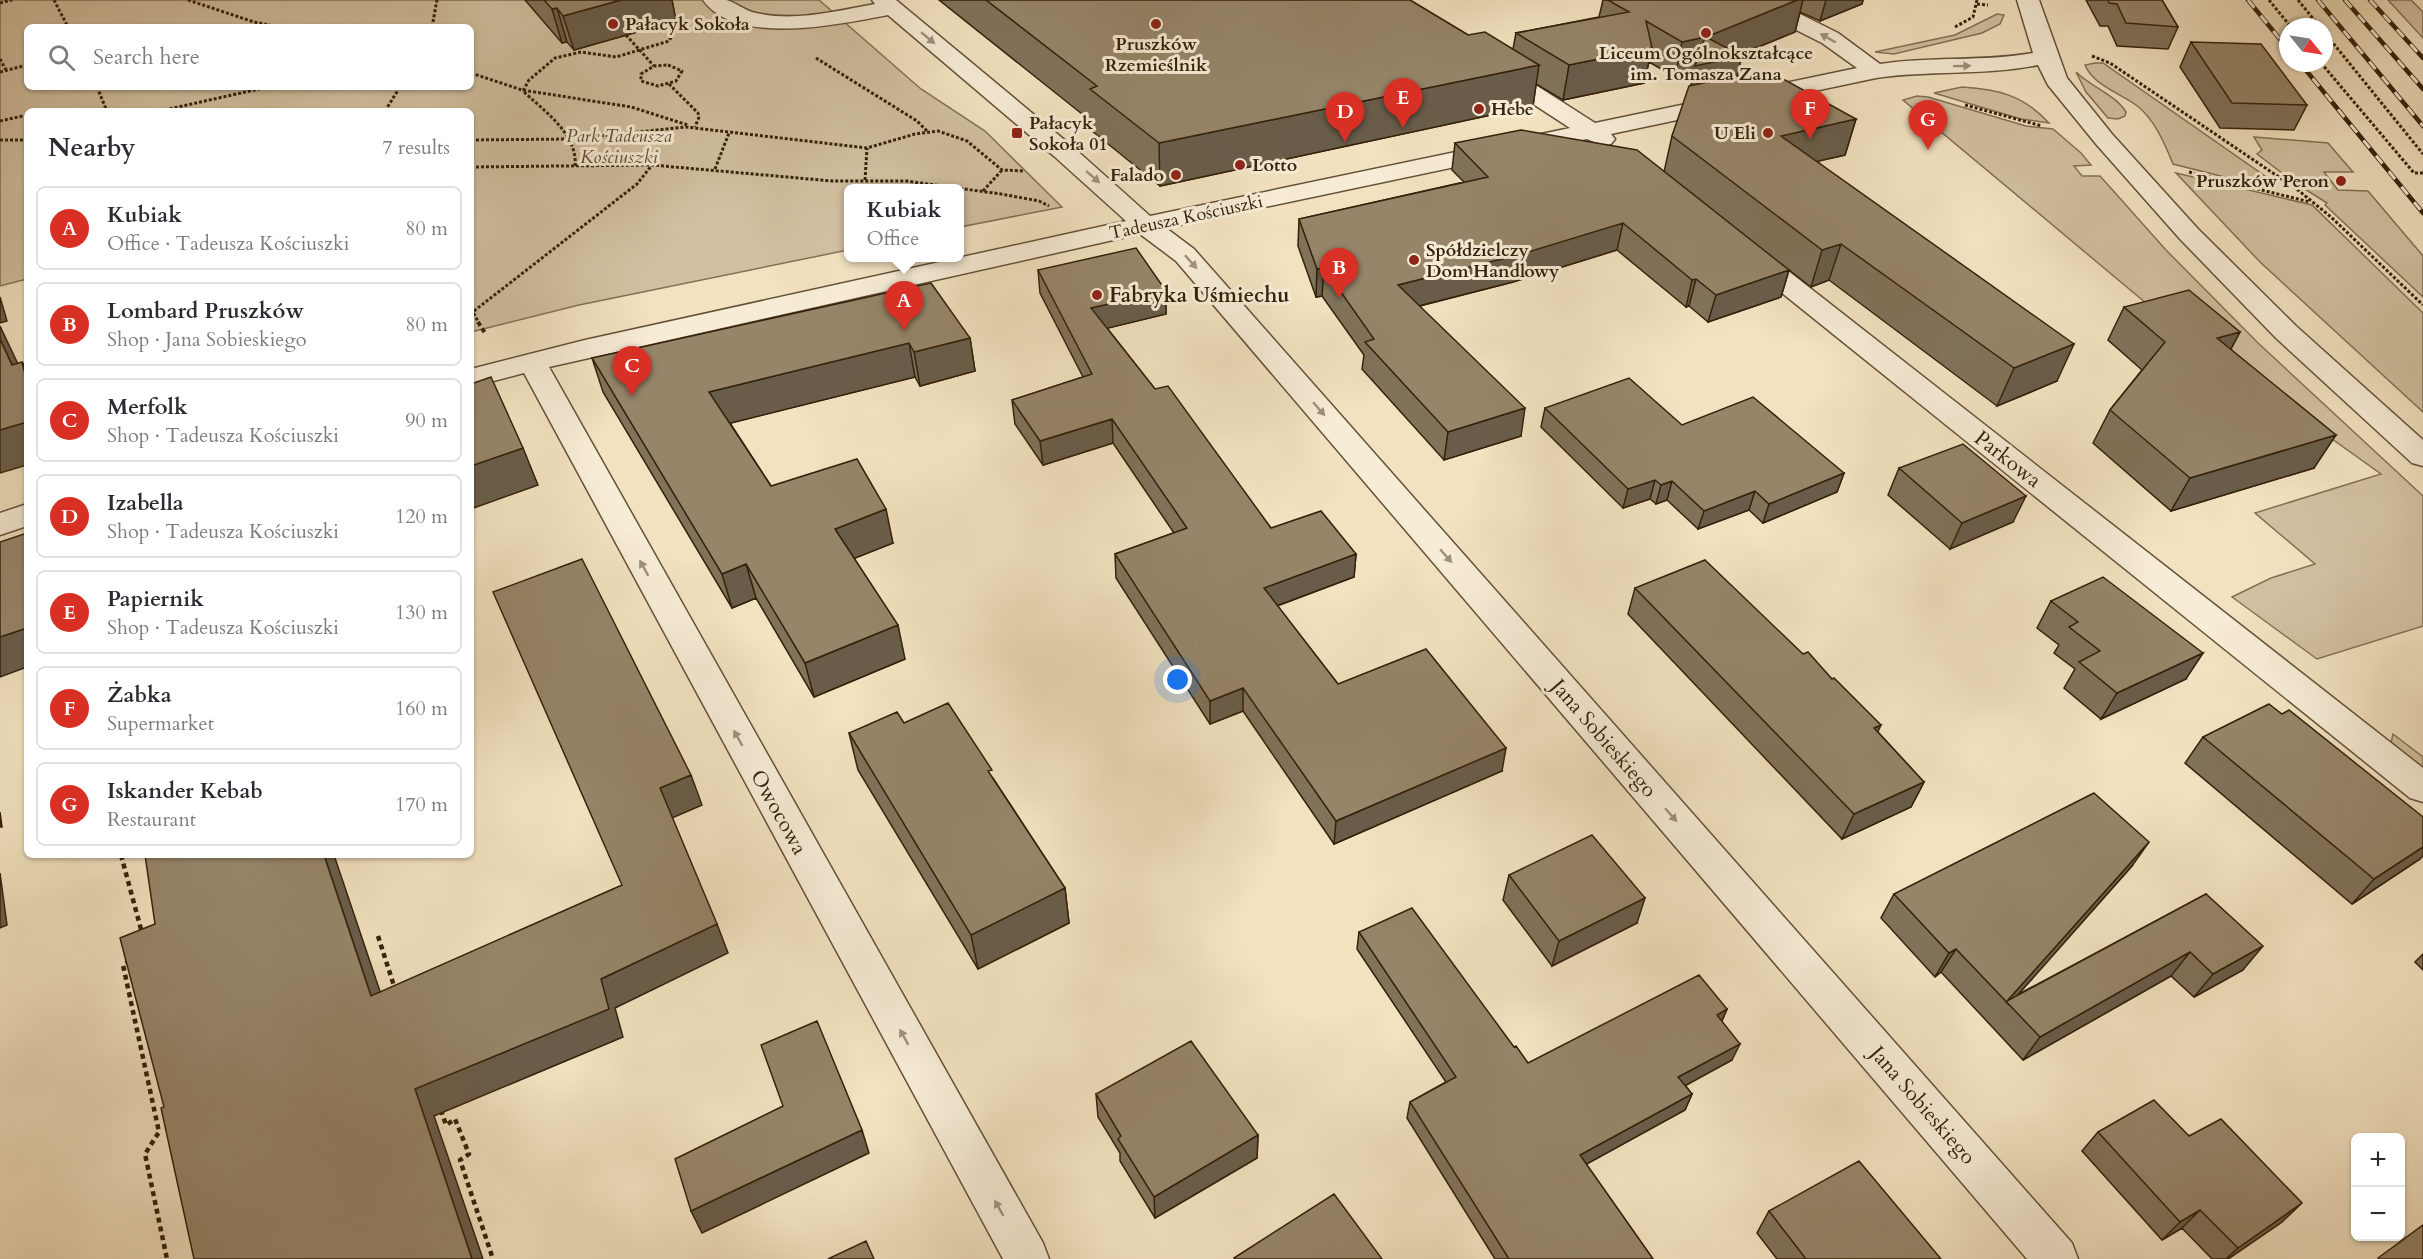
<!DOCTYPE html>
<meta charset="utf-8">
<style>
:root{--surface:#fff;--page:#f2f2f3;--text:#2b2b33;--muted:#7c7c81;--line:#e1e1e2;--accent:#d93025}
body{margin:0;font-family:Cardo,serif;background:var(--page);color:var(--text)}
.controls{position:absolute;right:18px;bottom:18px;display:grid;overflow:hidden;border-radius:9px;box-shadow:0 2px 4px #0004}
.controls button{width:54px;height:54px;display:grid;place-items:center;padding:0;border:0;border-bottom:2px solid var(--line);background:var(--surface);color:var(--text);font:30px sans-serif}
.compass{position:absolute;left:2279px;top:18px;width:54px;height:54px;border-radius:50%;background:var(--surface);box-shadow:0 2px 4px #0004;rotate:120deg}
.you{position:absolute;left:1178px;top:680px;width:21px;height:21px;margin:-15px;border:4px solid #fff;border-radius:50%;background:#1a73e8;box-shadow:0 0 0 9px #1a73e833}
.badge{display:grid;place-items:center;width:39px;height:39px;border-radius:50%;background:var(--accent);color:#fff;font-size:20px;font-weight:700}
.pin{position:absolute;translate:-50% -50px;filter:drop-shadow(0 2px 3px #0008)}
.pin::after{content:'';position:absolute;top:32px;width:21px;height:18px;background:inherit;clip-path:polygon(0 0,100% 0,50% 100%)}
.popup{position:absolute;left:844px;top:184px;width:120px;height:78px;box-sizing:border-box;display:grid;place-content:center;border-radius:9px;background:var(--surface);filter:drop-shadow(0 2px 4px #0005);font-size:20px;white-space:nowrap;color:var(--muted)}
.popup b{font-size:22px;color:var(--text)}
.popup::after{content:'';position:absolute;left:50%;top:100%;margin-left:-12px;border:12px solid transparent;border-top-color:var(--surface)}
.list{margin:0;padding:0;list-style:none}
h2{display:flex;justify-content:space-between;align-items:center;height:78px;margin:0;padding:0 24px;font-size:26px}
h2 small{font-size:20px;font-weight:400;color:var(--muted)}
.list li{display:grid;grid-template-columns:39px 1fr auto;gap:18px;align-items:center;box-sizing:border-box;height:84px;margin:0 12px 12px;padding:0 12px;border:2px solid var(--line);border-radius:9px}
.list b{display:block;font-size:22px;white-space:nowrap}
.list p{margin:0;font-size:20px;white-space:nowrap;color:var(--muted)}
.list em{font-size:20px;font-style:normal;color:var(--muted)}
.icon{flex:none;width:33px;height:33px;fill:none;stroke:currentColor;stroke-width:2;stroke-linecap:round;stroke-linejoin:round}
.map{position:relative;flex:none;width:2423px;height:1259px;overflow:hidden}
.search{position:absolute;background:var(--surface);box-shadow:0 2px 4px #0004;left:24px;top:24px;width:450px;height:66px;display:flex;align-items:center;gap:15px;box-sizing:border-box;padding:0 21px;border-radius:9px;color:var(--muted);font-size:22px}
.panel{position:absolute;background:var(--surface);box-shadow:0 2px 4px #0004;left:24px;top:108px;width:450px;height:750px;border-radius:9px}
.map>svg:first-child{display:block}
.green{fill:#d2c1a1;stroke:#827156;stroke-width:1.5;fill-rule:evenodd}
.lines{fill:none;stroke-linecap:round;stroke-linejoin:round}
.minor-casing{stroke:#635138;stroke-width:3}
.path-far2{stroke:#33210a;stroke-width:3;stroke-dasharray:3 2;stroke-linecap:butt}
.path-far1{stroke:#33210a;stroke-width:4;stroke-dasharray:4.5 3;stroke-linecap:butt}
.path{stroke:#33210a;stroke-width:4.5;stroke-dasharray:5 4;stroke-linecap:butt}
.minor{fill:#f7ecd6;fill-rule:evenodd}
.rail-casing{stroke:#33210a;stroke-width:4.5}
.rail{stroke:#f7ecd6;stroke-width:3;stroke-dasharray:10;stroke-linecap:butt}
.wall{fill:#81725a;stroke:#33210a;stroke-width:1.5}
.shaded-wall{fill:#695d4a;stroke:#33210a;stroke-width:1.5}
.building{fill:#968569;stroke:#33210a;stroke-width:1.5}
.oneway{fill:#9f917a}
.poi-dot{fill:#8f2418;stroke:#f7ecd6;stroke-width:2}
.labels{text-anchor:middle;stroke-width:6;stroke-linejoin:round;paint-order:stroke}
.far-poi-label{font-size:18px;font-weight:bold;fill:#33210a;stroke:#f7ecd6;text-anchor:start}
.far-park-label{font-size:18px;font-style:italic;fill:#5b4930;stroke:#f7ecd6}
.far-street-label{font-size:18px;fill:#33210a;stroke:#f7ecd6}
.poi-label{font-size:21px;font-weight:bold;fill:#33210a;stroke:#f7ecd6;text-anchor:start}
.street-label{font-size:21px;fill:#33210a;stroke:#f7ecd6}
</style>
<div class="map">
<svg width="2423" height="1259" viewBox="0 0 2423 1259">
<rect width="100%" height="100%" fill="#f2e2c0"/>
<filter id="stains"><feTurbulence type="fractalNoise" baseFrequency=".00333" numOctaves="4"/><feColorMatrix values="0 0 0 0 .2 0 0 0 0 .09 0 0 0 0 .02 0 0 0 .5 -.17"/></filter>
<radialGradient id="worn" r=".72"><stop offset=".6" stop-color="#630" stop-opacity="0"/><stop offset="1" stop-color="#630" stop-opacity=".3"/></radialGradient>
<!-- green -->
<path class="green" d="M0,0H819L921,89L985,131L1062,207L960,227V188H848V250L579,305L471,332V111H27V279L0,286ZM27,27H471V87H27Z
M2388,0H2411L2423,12V38Z
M1997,14L2004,15L2000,24L1982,33L1894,54L1875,52L1955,35Z
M2095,63H2103L2275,183L2268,188L2173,164C2165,144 2154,118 2136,105C2120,93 2093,85 2085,65Z
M2076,72C2091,87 2116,95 2126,112L2125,116L2118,119L2108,118L2086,92Z
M1962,87C1999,89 2024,96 2049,123L2021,119L1934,93Z
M1917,96L1928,97L2026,126L2053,129L2081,153L2091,165L2074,166L2082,176H2100L2166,250L2257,342L2423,496V626L2317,659L2232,597L2271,578L2315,564L2255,513L2381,474L2171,324L1903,100Z
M2254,137L2328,143L2353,172H2324L2338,190L2368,191L2423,256V297L2325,205L2327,203L2295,183L2257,154L2262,150Z
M2176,173L2312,205L2423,313V412L2260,262Z
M2393,734L2423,757V768L2391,743Z"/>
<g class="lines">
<!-- minor casing -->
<g class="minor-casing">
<path id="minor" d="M703,0C711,0 719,0 726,0C735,2 745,11 756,13C794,22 837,11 875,4L872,0H896L1073,147L1150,216L1570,128L1490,76L1487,71L1490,66L1498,64L1506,66L1595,123L1857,68L1822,43L1747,5L1744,0H1772L1838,33L1880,64C1931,56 1983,62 2033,53L2017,0H2039L2067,78L2112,134L2198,229L2296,326L2423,440V466L2412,463L2276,338L2180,239L2096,144L2048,85L2038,65C1985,76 1930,70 1876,78L1611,134L1615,139L1611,144L1603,146L1587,139L1166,228L1194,249L2072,1243L2078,1259H2027L1176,261L1140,234L549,367L1043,1243L1049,1259H1003L524,373L471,387V369L585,340L1126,221L1055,157L888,15C841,24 736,47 703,0Z
M1750,246L1759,248L2423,768V802L2410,798L1741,260L1737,254L1741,248Z
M27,504V526L0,535V513Z"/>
</g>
<!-- path-far2 -->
<path class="path-far2" d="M54,0L68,27
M188,0L254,22L279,27
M2269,0L2291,27
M2298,0L2320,27
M0,3L12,0
M1977,4L1988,5
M432,27L437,0
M1955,27L1973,17L1977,0
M2324,32L2423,154
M626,35L654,66
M2092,56L2110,63L2298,190L2331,217L2423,305
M816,58L917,121L927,131
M0,59L6,70
M2321,63L2414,173H2423
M668,65L682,71L676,81L658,86L641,81V74L654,66Z
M0,72L27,65
M471,73L522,90L631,107L688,125
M669,84L698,113L699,117L695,127
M97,87L106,109
M1965,105L2042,126
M79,111L106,109L124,111
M160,111L268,87
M385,111L400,87
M0,121L27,115
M0,140H27
M471,140L570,139L686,127L867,148L915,134L938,131L967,141L1002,170L1024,171
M575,166C578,134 544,111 523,91L529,80L555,58L581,52L616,57L669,41L678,25L683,23
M471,167L652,165L832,181H906L1001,194L1039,201L1049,206
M715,169L729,133
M2189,172L2310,202
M865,180L867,148
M983,191L1002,170
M471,309L479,323
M474,311L637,184L652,165"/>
<!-- path-far1 -->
<path class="path-far1" d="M478,322L485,333"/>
<!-- path -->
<path class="path" d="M121,855L142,933
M378,936L395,989
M130,961L123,965L159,1132L145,1154L167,1259
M441,1110L446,1125L455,1119L469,1154L460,1160L493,1259"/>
<!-- minor -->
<use href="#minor" class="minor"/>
<!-- rail casing -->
<g class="rail-casing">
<path id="rail" d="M2248,0L2288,49
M2318,0L2423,126
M2345,0L2423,89
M2370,0L2423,58
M2300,63L2423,213"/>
</g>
<!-- rail -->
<use href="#rail" class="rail"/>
</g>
<!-- wall -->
<path class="wall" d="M525,0H672L676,21L574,50L567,42L562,43Z
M939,0H1410L1468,35L1513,49L1516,33L1599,17L1603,0H1863L1862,4L1820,21L1800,12L1795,32L1739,55L1742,56L1737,76L1856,119L1845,155L1817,161L2057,381L1997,406L1829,280L1811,287L1789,270L1781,297L1708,322L1689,306L1686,307L1617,250L1513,282L1420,306L1521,436L1444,460L1362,369L1364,355L1322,296L1316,297L1298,246L1299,219L1464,182L1452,170L1455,143L1664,172L1672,136L1691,86L1694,73L1675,77L1649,62L1644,83L1563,100L1536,84L1533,106L1160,186L1092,131V122Z
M2086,0H2162L2178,27L2168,49L2117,46L2108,26H2100Z
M2191,42L2307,105L2294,130L2220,128L2180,67Z
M1038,270L1166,291V314L1107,328L1155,389L1271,528L1356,554L1354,577L1277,606L1338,684L1502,771L1334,844L1243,711L1210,724L1116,578L1115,554L1174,533L1113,443L1043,465L1015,424L1012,400L1083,377L1040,293Z
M2124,307L2240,332L2231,349L2314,468L2171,511L2093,443L2110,410L2142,370L2108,340Z
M970,338L975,371L920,386L915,377L730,423L771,486L893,543L854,558L905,659L814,697L756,598L732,608L603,392L592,358Z
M1545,408L1682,425L1844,473L1837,492L1763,523L1749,510L1698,529L1667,500L1656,504L1650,499L1623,508L1541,427Z
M1899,468L2013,522L1950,549L1888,495Z
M1635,588L1803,654L1832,679L1878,732L1924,782L1911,807L1842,839L1628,614Z
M2051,601L2186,679L2101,719L2064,688L2075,669L2054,653L2059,645L2037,628Z
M904,723L993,778L1065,888L1069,923L978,969L858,770L849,733Z
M2203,737L2420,859L2352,904L2185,763Z
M2132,866L2017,995L2206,894L2243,970L2194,997L2171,976L2023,1060L1941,972L1935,977L1881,918L1894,894Z
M1509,875L1637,923L1552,966L1503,900Z
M1359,932L1514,1047L1528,1063L1727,1009L1722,1021L1732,1060L1685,1085L1692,1094L1685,1110L1586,1164L1653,1259H1495L1407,1118L1410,1102L1446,1082L1357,949Z
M2423,954V970L2415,962Z
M1096,1094L1258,1135L1257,1158L1155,1218L1120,1161V1153L1098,1117Z
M2098,1132L2189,1136L2282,1222L2228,1259H2212L2182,1228L2162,1240L2082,1151Z
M1769,1211L1941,1259H1777L1757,1233Z"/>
<!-- shaded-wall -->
<path class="shaded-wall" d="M621,0H672L676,21L574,50L563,16Z
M1797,0H1803L1795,32L1728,59L1742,56L1733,92L1687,101L1694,73L1675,77L1682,42L1706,37Z
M1826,0H1863L1862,4L1820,21Z
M557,8L567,42L562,43L552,9Z
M1652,48L1644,83L1563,100L1569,65Z
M1539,65L1533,106L1160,186L1159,143Z
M1856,119L1845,155L1771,172L1781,136Z
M1623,223L1617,250L1513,282L1395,312L1398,285Z
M1841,244L1829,280L1811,287L1822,250Z
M1324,268L1322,296L1316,297L1317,269Z
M1789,270L1781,297L1708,322L1716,295Z
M1696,279L1689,306L1686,307L1692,280Z
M1166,291V314L1092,332L1091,308Z
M0,297L7,321L0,323Z
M0,326L27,383L12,365L0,339Z
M2240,332L2222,365L2217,338Z
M970,338L975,371L920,386L914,352Z
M909,343L915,377L719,426L709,392Z
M2074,344L2057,381L1997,406L2014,368Z
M22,362L27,369V377L25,374Z
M1525,408L1521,436L1444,460L1448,432Z
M1112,419L1113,443L1043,465L1040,441Z
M27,422V465L0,473V430Z
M2336,435L2314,468L2171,511L2190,478Z
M523,448L538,485L471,509V466Z
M1844,473L1837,492L1763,523L1769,504Z
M1655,480L1650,499L1623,508L1628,489Z
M1672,481L1667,500L1656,504L1661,485Z
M1755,491L1749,510L1698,529L1704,511Z
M2026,496L2013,522L1950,549L1962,523Z
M886,509L893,543L843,563L835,529Z
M1356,554L1354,577L1263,611L1264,588Z
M746,564L756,598L732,608L722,574Z
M898,625L905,659L814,697L805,663Z
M27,628V667L0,677V637Z
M2203,653L2186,679L2101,719L2117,693Z
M1243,688V711L1210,724V701Z
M1881,725L1869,751L1874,728Z
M1506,748L1502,771L1334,844L1336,821Z
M691,775L702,805L672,818L660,788Z
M1924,782L1911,807L1842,839L1854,814Z
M0,812L2,827H0Z
M2149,842L2132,866L2009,1005L2006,1002Z
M2423,847V856L2420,859L2352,904L2374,879Z
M324,855H334L391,1024L371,996Z
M0,873L7,925L0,928Z
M1065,888L1069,923L978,969L971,935Z
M1645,898L1637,923L1552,966L1559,941Z
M717,924L728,953L615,1008L623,1037L434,1116L483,1259H472L415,1089L601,979Z
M2263,946L2243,970L2194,997L2213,974Z
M1956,949L1941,972L1935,977L1949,953Z
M2190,952L2171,976L2023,1060L2040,1037Z
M1727,1009L1720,1025L1717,1015Z
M1740,1044L1732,1060L1672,1093L1678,1077Z
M1692,1094L1685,1110L1574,1171L1580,1155Z
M862,1130L869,1153L702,1233L691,1211Z
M1258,1135L1257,1158L1155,1218L1154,1197Z
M2302,1203L2282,1222L2228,1259H2226L2238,1248Z
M2200,1210L2182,1228L2162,1240L2180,1222Z"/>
<!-- building -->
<path class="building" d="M544,0H621L563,16L557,8L552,9Z
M986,0H1410L1468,35L1485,32L1539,65L1159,143L1090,89L1097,86Z
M1608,0H1797L1706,37L1742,56L1695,66L1705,37L1682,42L1646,21L1652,48L1569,65L1516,33L1629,12Z
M2108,0H2162L2178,27L2126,23L2117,4L2109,3Z
M2191,42L2261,44L2307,105L2232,103Z
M1767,70L1856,119L1781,136L2074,344L2014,368L1841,244L1822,250L1672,136L1689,86Z
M1521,130L1637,150L1789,270L1716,295L1696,279L1692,280L1623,223L1518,255L1398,285L1525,408L1448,432L1365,342L1374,339L1324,268L1317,269L1299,219L1488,177L1455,143Z
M1136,248L1166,291L1091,308L1155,389L1168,386L1271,528L1321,511L1356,554L1264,588L1338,684L1426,649L1506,748L1336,821L1243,688L1210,701L1115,554L1187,528L1112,419L1040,441L1012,400L1092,374L1038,270Z
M931,283L970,338L914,352L909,343L709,392L771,486L857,459L886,509L835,529L898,625L805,663L746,564L722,574L592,358Z
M2189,290L2240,332L2217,338L2336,435L2190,478L2110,410L2165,342L2124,307Z
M0,339L12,365L22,362L25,374L27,373V422L0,430Z
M491,377L523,448L471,466V384Z
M1629,378L1682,425L1753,397L1844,473L1769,504L1755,491L1704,511L1672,481L1661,485L1655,480L1628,489L1545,408Z
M1963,444L2026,496L1962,523L1899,468Z
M27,533V628L0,637V542Z
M582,559L691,775L660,788L717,924L601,979L609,1009L415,1089L472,1259H194L161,1108L164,1107L120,938L155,924L145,855H324L371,996L622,885L493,592Z
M1705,560L1803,654L1808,652L1832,679L1834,678L1881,725L1874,728L1924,782L1854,814L1635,588Z
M2103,577L2203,653L2117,693L2079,662L2100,651L2069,627L2078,622L2051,601Z
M948,703L992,770L988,771L1065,888L971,935L849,733L897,712L904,723Z
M2269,704L2282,714L2289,710L2423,817V847L2374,879L2203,737Z
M2094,793L2149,842L2007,1001L2206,894L2263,946L2213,974L2190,952L2040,1037L1956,949L1949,953L1894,894Z
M1592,835L1645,898L1559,941L1509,875Z
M1412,908L1514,1047L1516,1046L1528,1063L1699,975L1727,1009L1717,1015L1740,1044L1678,1077L1692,1094L1580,1155L1653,1259H1509L1410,1102L1456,1077L1359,932Z
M817,1021L862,1130L691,1211L675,1159L783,1106L761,1045Z
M1191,1041L1258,1135L1154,1197L1118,1139L1121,1136L1096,1094Z
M2154,1100L2189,1136L2221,1119L2302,1203L2238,1248L2200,1210L2180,1222L2098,1132Z
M1859,1161L1941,1259H1806L1769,1211Z
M1334,1194L1382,1259H1235L1234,1258Z
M2423,1225V1259H2379L2378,1258Z
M866,1241L874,1259H828Z"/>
<!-- one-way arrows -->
<defs><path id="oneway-solid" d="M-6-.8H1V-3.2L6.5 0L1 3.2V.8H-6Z" transform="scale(1.5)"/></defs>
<g class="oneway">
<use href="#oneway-solid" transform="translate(928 38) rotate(40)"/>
<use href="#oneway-solid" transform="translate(1828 38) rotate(-150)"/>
<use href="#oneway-solid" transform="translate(1962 66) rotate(-1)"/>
<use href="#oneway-solid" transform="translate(1093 177) rotate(41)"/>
<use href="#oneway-solid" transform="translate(1191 262) rotate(48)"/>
<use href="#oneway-solid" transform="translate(1319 409) rotate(49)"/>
<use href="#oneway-solid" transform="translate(1446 556) rotate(49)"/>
<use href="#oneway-solid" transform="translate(644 568) rotate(-119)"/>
<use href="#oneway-solid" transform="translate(738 738) rotate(-119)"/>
<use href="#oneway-solid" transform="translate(1671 815) rotate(49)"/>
<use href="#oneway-solid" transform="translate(904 1037) rotate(-119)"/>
<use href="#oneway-solid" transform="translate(999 1208) rotate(-119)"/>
</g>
<!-- markers -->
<g class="poi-dot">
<circle cx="613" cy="24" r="6"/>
<circle cx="1156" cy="24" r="6"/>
<circle cx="1706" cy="33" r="6"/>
<circle cx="1479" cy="109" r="6"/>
<rect x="1011" y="127" width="12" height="12" rx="3"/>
<circle cx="1768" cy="133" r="6"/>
<circle cx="1240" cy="165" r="6"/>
<circle cx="1176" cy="175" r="6"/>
<circle cx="2341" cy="181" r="6"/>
<circle cx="1414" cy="260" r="6"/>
<circle cx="1097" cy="295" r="6"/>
</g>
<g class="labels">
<!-- far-poi labels -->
<g class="far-poi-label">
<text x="625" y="30">Pałacyk Sokoła</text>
<text x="1156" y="50" text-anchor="middle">Pruszków<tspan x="1156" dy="21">Rzemieślnik</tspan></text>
<text x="1706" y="59" text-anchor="middle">Liceum Ogólnokształcące<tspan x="1706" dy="21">im. Tomasza Zana</tspan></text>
<text x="1491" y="115">Hebe</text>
<text x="1029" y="129">Pałacyk<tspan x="1029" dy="21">Sokoła 01</tspan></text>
<text x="1756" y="139" text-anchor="end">U Eli</text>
<text x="1252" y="171">Lotto</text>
<text x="1164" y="181" text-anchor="end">Falado</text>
<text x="2329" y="187" text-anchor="end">Pruszków Peron</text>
<text x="1426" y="256">Spółdzielczy<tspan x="1426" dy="21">Dom Handlowy</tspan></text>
</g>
<!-- far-park labels -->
<g class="far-park-label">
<text x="619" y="142">Park Tadeusza<tspan x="619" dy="21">Kościuszki</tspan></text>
</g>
<!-- far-street labels -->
<g class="far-street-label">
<text transform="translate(1186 217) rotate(-12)" y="6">Tadeusza Kościuszki</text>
</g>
<!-- poi labels -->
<g class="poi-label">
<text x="1109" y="302">Fabryka Uśmiechu</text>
</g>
<!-- street labels -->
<g class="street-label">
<text transform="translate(2008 459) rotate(38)" y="7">Parkowa</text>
<text transform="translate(1604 738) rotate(49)" y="7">Jana Sobieskiego</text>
<text transform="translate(779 812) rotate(61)" y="7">Owocowa</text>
<text transform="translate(1923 1105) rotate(49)" y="7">Jana Sobieskiego</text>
</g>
</g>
<rect width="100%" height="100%" filter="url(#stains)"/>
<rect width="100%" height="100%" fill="url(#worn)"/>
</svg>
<div class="controls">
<button>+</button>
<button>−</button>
</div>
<svg class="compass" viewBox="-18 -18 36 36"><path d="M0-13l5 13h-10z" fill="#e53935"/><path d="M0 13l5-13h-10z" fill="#7c7c81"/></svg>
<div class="you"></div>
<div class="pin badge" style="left:904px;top:331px">A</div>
<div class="popup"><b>Kubiak</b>Office</div>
<div class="pin badge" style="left:1339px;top:298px">B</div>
<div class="pin badge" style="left:632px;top:396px">C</div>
<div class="pin badge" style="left:1345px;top:142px">D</div>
<div class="pin badge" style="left:1403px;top:128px">E</div>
<div class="pin badge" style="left:1810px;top:139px">F</div>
<div class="pin badge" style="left:1928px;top:150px">G</div>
<div class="search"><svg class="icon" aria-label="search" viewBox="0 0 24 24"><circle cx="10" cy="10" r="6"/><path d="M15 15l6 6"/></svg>Search here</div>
<section class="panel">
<h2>Nearby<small>7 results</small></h2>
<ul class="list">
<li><span class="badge">A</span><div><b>Kubiak</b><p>Office · Tadeusza Kościuszki</p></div><em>80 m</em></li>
<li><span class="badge">B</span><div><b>Lombard Pruszków</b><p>Shop · Jana Sobieskiego</p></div><em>80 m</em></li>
<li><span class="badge">C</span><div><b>Merfolk</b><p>Shop · Tadeusza Kościuszki</p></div><em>90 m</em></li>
<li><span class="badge">D</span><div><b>Izabella</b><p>Shop · Tadeusza Kościuszki</p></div><em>120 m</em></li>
<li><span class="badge">E</span><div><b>Papiernik</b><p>Shop · Tadeusza Kościuszki</p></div><em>130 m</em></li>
<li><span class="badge">F</span><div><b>Żabka</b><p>Supermarket</p></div><em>160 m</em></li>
<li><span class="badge">G</span><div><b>Iskander Kebab</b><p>Restaurant</p></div><em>170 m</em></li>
</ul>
</section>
</div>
